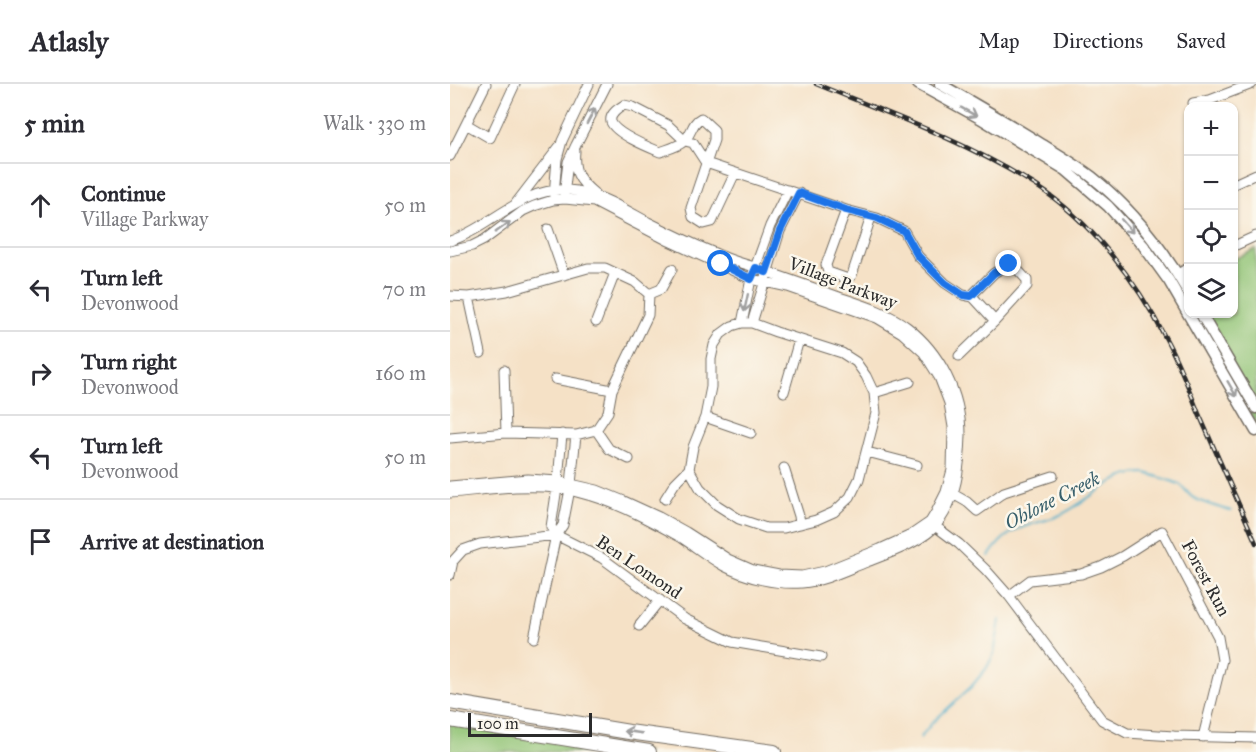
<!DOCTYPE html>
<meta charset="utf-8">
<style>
:root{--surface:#fff;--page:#f2f2f3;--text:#2b2b33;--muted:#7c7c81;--line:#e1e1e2}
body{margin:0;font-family:"IM FELL Great Primer",serif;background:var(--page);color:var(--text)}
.controls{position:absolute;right:18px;top:18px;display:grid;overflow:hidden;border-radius:12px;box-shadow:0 2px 4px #0004}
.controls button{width:54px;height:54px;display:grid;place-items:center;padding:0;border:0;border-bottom:2px solid var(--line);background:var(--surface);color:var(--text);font:30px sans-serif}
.scale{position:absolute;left:18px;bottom:15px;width:124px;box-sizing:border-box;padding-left:6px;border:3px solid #2b2b2b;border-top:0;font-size:16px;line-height:21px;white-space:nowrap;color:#2b2b2b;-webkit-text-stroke:4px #fbf7ec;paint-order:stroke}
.stop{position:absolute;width:18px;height:18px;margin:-14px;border:4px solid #1a73e8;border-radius:50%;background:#fff}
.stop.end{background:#1a73e8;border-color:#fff;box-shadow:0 2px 6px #0008}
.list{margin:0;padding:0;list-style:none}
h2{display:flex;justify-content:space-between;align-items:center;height:78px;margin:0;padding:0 24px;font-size:26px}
h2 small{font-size:20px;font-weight:400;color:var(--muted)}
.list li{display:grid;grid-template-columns:39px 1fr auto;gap:18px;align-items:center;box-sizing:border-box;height:84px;padding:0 24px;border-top:2px solid var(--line)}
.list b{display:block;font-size:22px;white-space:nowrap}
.list p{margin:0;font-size:20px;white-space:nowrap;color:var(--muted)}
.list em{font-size:20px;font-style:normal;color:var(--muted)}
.icon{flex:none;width:33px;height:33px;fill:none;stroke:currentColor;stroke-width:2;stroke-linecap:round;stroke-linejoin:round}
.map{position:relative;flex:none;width:806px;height:668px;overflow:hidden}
header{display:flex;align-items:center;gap:36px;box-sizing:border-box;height:84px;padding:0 30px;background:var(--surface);border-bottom:2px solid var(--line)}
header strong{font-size:28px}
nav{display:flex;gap:33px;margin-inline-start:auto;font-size:21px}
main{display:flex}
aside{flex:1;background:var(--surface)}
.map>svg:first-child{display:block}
.green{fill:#90c374;stroke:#5e7750;stroke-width:1.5}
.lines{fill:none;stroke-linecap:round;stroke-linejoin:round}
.stream{stroke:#4badca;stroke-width:2}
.minor-casing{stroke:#726b61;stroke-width:11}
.major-casing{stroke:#726b61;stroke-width:13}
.highway-casing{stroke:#726b61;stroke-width:16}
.minor{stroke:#fff;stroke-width:9}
.major{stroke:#fff;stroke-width:10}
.highway{stroke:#fff;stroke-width:14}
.rail-casing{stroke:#2b2b2b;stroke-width:4.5}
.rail{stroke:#fbf7ec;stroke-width:2;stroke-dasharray:7;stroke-linecap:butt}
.oneway{stroke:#a0a0a0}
.route{stroke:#1a73e8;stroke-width:8}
.labels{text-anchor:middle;stroke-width:5;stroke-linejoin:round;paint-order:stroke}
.street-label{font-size:18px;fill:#2b2b2b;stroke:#fbf7ec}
.water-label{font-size:20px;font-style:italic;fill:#385f6b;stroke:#fbf7ec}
</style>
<header>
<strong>Atlasly</strong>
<nav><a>Map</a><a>Directions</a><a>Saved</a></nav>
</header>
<main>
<aside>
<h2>5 min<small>Walk · 330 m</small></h2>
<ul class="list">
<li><svg class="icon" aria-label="ahead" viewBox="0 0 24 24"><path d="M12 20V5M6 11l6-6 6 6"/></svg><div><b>Continue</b><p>Village Parkway</p></div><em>50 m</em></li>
<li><svg class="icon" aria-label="left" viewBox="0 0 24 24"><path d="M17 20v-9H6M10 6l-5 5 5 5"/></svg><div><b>Turn left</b><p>Devonwood</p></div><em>70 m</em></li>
<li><svg class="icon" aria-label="right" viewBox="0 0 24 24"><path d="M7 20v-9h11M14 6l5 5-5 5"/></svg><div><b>Turn right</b><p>Devonwood</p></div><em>160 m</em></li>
<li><svg class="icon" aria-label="left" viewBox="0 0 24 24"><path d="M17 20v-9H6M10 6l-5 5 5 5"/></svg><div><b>Turn left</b><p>Devonwood</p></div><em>50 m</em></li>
<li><svg class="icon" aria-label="arrive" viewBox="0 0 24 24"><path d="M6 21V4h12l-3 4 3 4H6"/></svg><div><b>Arrive at destination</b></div></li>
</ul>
</aside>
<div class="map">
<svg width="806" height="668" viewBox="0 0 806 668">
<rect width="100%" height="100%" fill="#fbf7ec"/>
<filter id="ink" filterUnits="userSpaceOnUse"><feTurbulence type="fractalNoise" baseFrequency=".0167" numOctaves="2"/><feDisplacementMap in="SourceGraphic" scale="12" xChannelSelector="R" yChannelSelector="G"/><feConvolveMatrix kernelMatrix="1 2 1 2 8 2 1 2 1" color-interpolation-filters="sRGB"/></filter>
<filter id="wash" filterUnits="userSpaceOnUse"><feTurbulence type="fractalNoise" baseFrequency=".008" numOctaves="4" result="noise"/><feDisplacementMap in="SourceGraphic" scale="24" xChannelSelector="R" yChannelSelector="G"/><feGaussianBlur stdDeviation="1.35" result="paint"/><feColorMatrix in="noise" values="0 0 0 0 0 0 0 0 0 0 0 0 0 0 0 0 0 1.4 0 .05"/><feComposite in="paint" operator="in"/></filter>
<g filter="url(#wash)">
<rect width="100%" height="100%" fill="#f5e1c6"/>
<!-- green -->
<path class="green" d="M806,165V340L728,213L732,194L738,192V230H784V175Z
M0,636L199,668H0Z"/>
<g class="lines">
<!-- stream -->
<path class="stream" d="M539,472C545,463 551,455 561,449C575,440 593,438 608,432C635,421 663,388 694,389C698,389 724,398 729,400C734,403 737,409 742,413C753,420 769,423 781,427
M470,654L482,639L521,603L536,585L544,570L550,536"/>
</g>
</g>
<g filter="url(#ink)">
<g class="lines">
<!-- minor casing -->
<g class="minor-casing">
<path id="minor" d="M743,19L760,16L802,0
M16,40L40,54L65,0
M125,67C123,87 129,97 144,109
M0,72L36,0
M285,89L262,138L254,140L243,133L241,124L264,56V46L251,34C241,39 242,51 233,58C227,63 218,65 210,68C198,63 166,50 161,38C159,30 169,24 174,21L183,23L218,41L235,57L243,59L256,79L396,126L427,134L454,147L468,172L495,199L513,211L523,213L545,237
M784,100L806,90
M104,111L107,75L112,57L139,0
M114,111L118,78L126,61L157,0
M66,119L109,63
M396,126L376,181L378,188L398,195L402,191L421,133
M98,145L114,191
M0,157C40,144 74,102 118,106C148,108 172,124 198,138C222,150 247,162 272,172C283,177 295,180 307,184C334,194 362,203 389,213C413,221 437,228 457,243C490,268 511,310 511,351C510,382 507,415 487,440C475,457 437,470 417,478C396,486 375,497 352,499C326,501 297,494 274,482C259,474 246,463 232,454C205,439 172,421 142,412C130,409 118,405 106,404C71,400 35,406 0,409
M784,162L806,152
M0,167L22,162L34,156L73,127L84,122L103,116L115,115L144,118L219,157L301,195L338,203L427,234L452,249L474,269L489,293L499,319L503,343L502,386L496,408L486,428L480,438L461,451L430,465L375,487L352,492L329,491L303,486L278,475L236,448L209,433L174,417L147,406L108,397L78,395L0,402
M728,190L738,184
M199,210L211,205L222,185
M0,212L19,213L57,207L138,184H155L185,198L199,210L198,231L162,306L158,328L146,346L126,351L56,349L0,354
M19,213L31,269
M146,238L165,189
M292,239L301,195L320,142L338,106
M302,239L330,147L349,109
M509,272L545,237L577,202V196L565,183L559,180L544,189L521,212
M54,286L56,349
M105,295L162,306
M334,308L349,256
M255,333L301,349
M146,346L159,365L179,375
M417,368L467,381
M334,384L349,432L350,440
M239,385L250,404L267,421L289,435L316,444H334L366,436L384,428L400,413L409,395L426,329L424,309
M503,410L517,418L527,427L554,408L603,392
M215,415L225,399L239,385L243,363L255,333L261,303V275L264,261L271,250L282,242L292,239H302L326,248L392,269L406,278L416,292L424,309L460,298
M481,439L509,460L536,486L559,512L580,496L631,490L651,483L673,472L712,447L768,553L772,576L753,653
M106,451L101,443L108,397L112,350
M0,491L3,477L13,466L30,460L106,451L152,474L235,535L282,558L371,573
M559,512L652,636L677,649L724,652L806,654
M189,542L210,516
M84,554L106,451L113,441L121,400L126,351"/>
</g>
<!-- major casing -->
<g class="major-casing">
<path id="major" d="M468,0L530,34L616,86L658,122L693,161L719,197L806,347
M490,0C523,19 556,38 588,58C606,69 625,80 642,93C681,124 713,165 738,208
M751,230L806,324"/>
</g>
<!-- highway casing -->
<g class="highway-casing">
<path id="highway" d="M0,618L179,648L324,668
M0,636L199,668"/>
</g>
<!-- minor -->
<use href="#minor" class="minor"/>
<!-- major -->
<use href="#major" class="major"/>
<!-- highway -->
<use href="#highway" class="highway"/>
<!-- rail casing -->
<g class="rail-casing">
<path id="rail" d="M366,0C440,30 517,58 585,101C640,136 687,197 716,255C729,279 739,305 749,330C768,373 787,416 806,459"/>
</g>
<!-- rail -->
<use href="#rail" class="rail"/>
</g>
<!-- one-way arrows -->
<defs><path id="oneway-shaft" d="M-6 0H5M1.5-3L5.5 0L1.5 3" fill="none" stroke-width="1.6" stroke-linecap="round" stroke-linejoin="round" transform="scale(1.5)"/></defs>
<g class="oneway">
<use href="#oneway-shaft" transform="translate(519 28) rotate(29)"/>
<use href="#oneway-shaft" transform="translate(141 32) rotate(-62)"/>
<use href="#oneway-shaft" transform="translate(677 142) rotate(49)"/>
<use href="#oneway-shaft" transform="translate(53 143) rotate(-36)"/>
<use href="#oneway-shaft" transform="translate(296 219) rotate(102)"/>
<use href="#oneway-shaft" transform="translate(782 305) rotate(60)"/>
<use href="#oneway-shaft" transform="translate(183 648) rotate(-172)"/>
</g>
</g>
<g class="lines" filter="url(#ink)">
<!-- route -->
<path class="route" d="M271,180L301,195L306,184L316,188L330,147L349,109L396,126L427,134L454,147L468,172L495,199L513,211L521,212L544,189L559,180"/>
</g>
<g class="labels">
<!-- street labels -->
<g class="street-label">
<text transform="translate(393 199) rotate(21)" y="6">Village Parkway</text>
<text transform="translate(189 483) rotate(34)" y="6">Ben Lomond</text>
<text transform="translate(756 494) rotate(62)" y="6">Forest Run</text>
</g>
<!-- water labels -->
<g class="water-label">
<text transform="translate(602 416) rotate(-27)" y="7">Ohlone Creek</text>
</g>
</g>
</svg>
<div class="controls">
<button>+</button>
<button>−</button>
<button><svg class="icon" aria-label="locate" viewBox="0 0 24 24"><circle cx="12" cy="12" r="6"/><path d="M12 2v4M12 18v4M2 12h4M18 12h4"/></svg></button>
<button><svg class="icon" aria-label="layers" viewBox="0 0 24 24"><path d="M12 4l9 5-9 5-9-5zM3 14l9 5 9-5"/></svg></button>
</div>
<div class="scale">100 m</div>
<div class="stop" style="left:271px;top:180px"></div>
<div class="stop end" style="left:559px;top:180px"></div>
</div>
</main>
